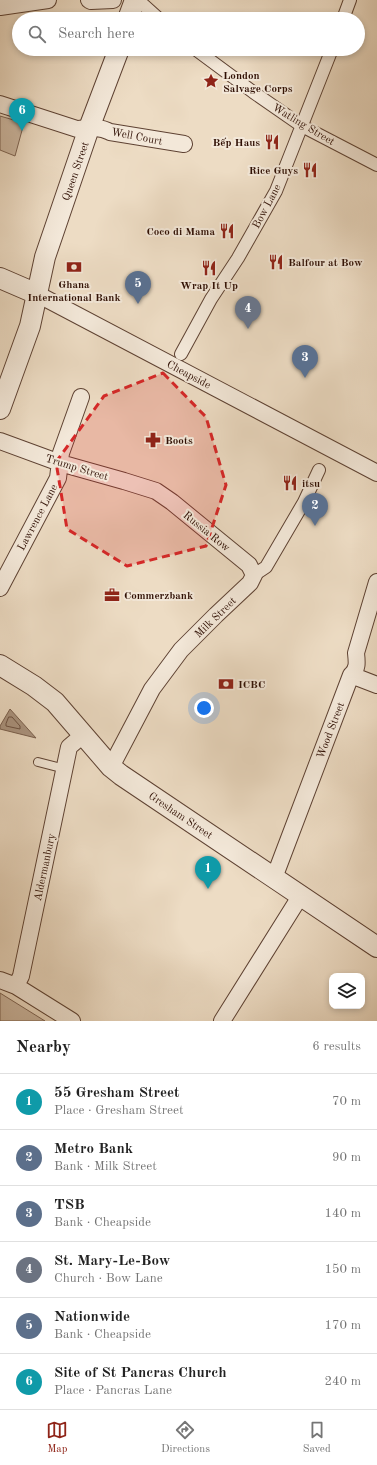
<!DOCTYPE html>
<meta charset="utf-8">
<style>
:root{--surface:#fff;--page:#f6f6f6;--text:#222;--muted:#767676;--line:#e0e0e0;--accent:#8f2418}
body{margin:0;font-family:"Old Standard TT",serif;background:var(--page);color:var(--text)}
.controls{position:absolute;right:12px;bottom:12px;display:grid;overflow:hidden;border-radius:8px;box-shadow:0 2px 6px #0003}
.controls button{width:36px;height:36px;display:grid;place-items:center;padding:0;border:0;border-bottom:1px solid var(--line);background:var(--surface);color:var(--text);font:20px sans-serif}
.you{position:absolute;left:204px;top:708px;width:14px;height:14px;margin:-10px;border:3px solid #fff;border-radius:50%;background:#1a73e8;box-shadow:0 0 0 6px #1a73e833}
.badge{display:grid;place-items:center;width:26px;height:26px;border-radius:50%;background:var(--accent);color:#fff;font-size:13px;font-weight:700}
.pin{position:absolute;translate:-50% -33px;filter:drop-shadow(0 1px 2px #0008)}
.pin::after{content:'';position:absolute;top:21px;width:14px;height:12px;background:inherit;clip-path:polygon(0 0,100% 0,50% 100%)}
.list{margin:0;padding:0;list-style:none}
h2{display:flex;justify-content:space-between;align-items:center;height:52px;margin:0;padding:0 16px;font-size:17px}
h2 small{font-size:13px;font-weight:400;color:var(--muted)}
.list li{display:grid;grid-template-columns:26px 1fr auto;gap:12px;align-items:center;box-sizing:border-box;height:56px;padding:0 16px;border-top:1px solid var(--line)}
.list b{display:block;font-size:15px;white-space:nowrap}
.list p{margin:0;font-size:13px;white-space:nowrap;color:var(--muted)}
.list em{font-size:13px;font-style:normal;color:var(--muted)}
.icon{flex:none;width:22px;height:22px;fill:none;stroke:currentColor;stroke-width:2;stroke-linecap:round;stroke-linejoin:round}
.map{position:relative;flex:none;width:377px;height:1021px;overflow:hidden}
.search{position:absolute;background:var(--surface);box-shadow:0 2px 6px #0003;left:12px;right:12px;top:12px;height:44px;display:flex;align-items:center;gap:10px;box-sizing:border-box;padding:0 14px;border-radius:22px;color:var(--muted);font-size:15px}
.sheet{height:388px;background:var(--surface)}
nav{display:flex;justify-content:space-around;align-items:center;box-sizing:border-box;height:56px;border-top:1px solid var(--line);background:var(--surface);font-size:11px;color:var(--muted)}
nav a{display:grid;justify-items:center;gap:2px}
nav .on{color:var(--accent)}
.map>svg:first-child{display:block}
.green{fill:#cdb9a3;stroke:#7e6453}
.water{fill:#ac9682;stroke:#7a604f}
.lines{fill:none;stroke-linecap:round;stroke-linejoin:round}
.shore{stroke:#6d5242;stroke-width:1}
.service-casing{stroke:#5e4233;stroke-width:10}
.pedestrian-casing{stroke:#5e4233;stroke-width:14}
.minor-casing{stroke:#5e4233;stroke-width:18}
.tertiary-casing{stroke:#5e4233;stroke-width:22}
.service{stroke:#f3e8d9;stroke-width:8}
.pedestrian{stroke:#f3e8d9;stroke-width:12}
.minor{stroke:#f3e8d9;stroke-width:16}
.tertiary{stroke:#f3e8d9;stroke-width:20}
.marked{fill:#d62828;fill-opacity:0.2;stroke:#d62828;stroke-width:3;stroke-dasharray:8 5;stroke-linejoin:round}
.labels{text-anchor:middle;stroke-width:4;stroke-linejoin:round;paint-order:stroke}
.poi-label{font-size:11px;font-weight:bold;fill:#2e0e03;stroke:#f3e8d9;text-anchor:start}
.street-label{font-size:11px;fill:#2e0e03;stroke:#f3e8d9}
</style>
<div class="map">
<svg width="377" height="1021" viewBox="0 0 377 1021">
<rect width="100%" height="100%" fill="#eddcc4"/>
<filter id="stains"><feTurbulence type="fractalNoise" baseFrequency=".005" numOctaves="4"/><feColorMatrix values="0 0 0 0 .2 0 0 0 0 .09 0 0 0 0 .02 0 0 0 .5 -.17"/></filter>
<radialGradient id="worn" r=".72"><stop offset=".6" stop-color="#630" stop-opacity="0"/><stop offset="1" stop-color="#630" stop-opacity=".3"/></radialGradient>
<!-- green -->
<path class="green" d="M0,116L24,123L15,156L0,150Z
M0,993L45,1021H0Z"/>
<!-- water -->
<path class="water" d="M10,709L36,738L0,729V726Z"/>
<g class="lines">
<!-- shore -->
<path class="shore" d="M9,717H12L20,726V729L6,726V724Z"/>
<!-- service casing -->
<g class="service-casing">
<path id="service" d="M38,762L65,769"/>
</g>
<!-- pedestrian casing -->
<g class="pedestrian-casing">
<path id="pedestrian" d="M138,0L159,19
M343,19L350,0
M195,49L253,92L302,126L377,165
M181,354L211,299L238,258L276,191L332,49
M254,575L266,567L304,502L319,470"/>
</g>
<!-- minor casing -->
<g class="minor-casing">
<path id="minor" d="M89,0L91,1L113,0
M0,7L48,0
M0,104L77,129C88,128 100,126 110,132L184,144
M37,294L377,473
M0,441L60,463L124,481L156,491L172,502L249,565L254,575L250,583L216,615L181,650L152,689L111,767
M0,588L58,478L61,453L81,397
M351,675L377,685
M274,878L351,675C358,669 357,662 356,653L377,582
M0,980L16,986L72,1021
M16,986L21,976L69,747L83,735
M222,1021L301,895"/>
</g>
<!-- tertiary casing -->
<g class="tertiary-casing">
<path id="tertiary" d="M128,19L135,0
M0,278L37,294
M0,409L30,326L45,257L89,128L119,49
M0,665L34,686L55,702L111,767L121,775L377,947"/>
</g>
<!-- service -->
<use href="#service" class="service"/>
<!-- pedestrian -->
<use href="#pedestrian" class="pedestrian"/>
<!-- minor -->
<use href="#minor" class="minor"/>
<!-- tertiary -->
<use href="#tertiary" class="tertiary"/>
</g>
<!-- marked area -->
<path class="marked" d="M163,373L206,417L226,485L206,546L127,566L67,529L56,462L104,396Z"/>
<!-- icons -->
<defs>
<g id="sight-bare" transform="scale(1.2)"><path d="M0-6L1.8-2.2L6-1.7L2.9 1.2L3.7 5.4L0 3.3L-3.7 5.4L-2.9 1.2L-6-1.7L-1.8-2.2Z" fill="#8f2418" stroke="#f3e8d9" stroke-width="2.5" paint-order="stroke"/></g>
<g id="restaurant-bare" transform="scale(1.2)"><path d="M-5-6h1v4h1v-4h1v4h1v-4h1v5L-1.5 .5V6h-2V.5L-5-1ZM5-6V6H3V1.5H1.5Q1.5-4 5-6Z" fill="#8f2418" stroke="#f3e8d9" stroke-width="2.5" paint-order="stroke"/></g>
<g id="bank-bare" transform="scale(1.2)"><path d="M-6-4H6V4H-6ZM0-2.3a2.3 2.3 0 1 0 0 4.6a2.3 2.3 0 1 0 0-4.6Z" fill="#8f2418" stroke="#f3e8d9" stroke-width="2.5" paint-order="stroke"/></g>
<g id="pharmacy-bare" transform="scale(1.2)"><path d="M-2-6h4v4h4v4h-4v4h-4v-4h-4v-4h4Z" fill="#8f2418" stroke="#f3e8d9" stroke-width="2.5" paint-order="stroke"/></g>
<g id="office-bare" transform="scale(1.2)"><path d="M-6-3h4V-5.5h4V-3h4V5H-6ZM-1-4.5V-3h2v-1.5ZM-6 0V1H6V0Z" fill="#8f2418" stroke="#f3e8d9" stroke-width="2.5" paint-order="stroke"/></g>
</defs>
<g fill-rule="evenodd">
<use href="#sight-bare" x="211" y="81"/>
<use href="#restaurant-bare" x="272" y="142"/>
<use href="#restaurant-bare" x="310" y="170"/>
<use href="#restaurant-bare" x="227" y="231"/>
<use href="#restaurant-bare" x="276" y="262"/>
<use href="#bank-bare" x="74" y="267"/>
<use href="#restaurant-bare" x="209" y="268"/>
<use href="#pharmacy-bare" x="153" y="440"/>
<use href="#restaurant-bare" x="290" y="483"/>
<use href="#office-bare" x="112" y="595"/>
<use href="#bank-bare" x="226" y="684"/>
</g>
<g class="labels">
<!-- poi labels -->
<g class="poi-label">
<text x="223" y="79">London<tspan x="223" dy="13">Salvage Corps</tspan></text>
<text x="260" y="146" text-anchor="end">Bếp Haus</text>
<text x="298" y="174" text-anchor="end">Rice Guys</text>
<text x="215" y="235" text-anchor="end">Coco di Mama</text>
<text x="288" y="266">Balfour at Bow</text>
<text x="74" y="288" text-anchor="middle">Ghana<tspan x="74" dy="13">International Bank</tspan></text>
<text x="209" y="289" text-anchor="middle">Wrap It Up</text>
<text x="165" y="444">Boots</text>
<text x="302" y="487">itsu</text>
<text x="124" y="599">Commerzbank</text>
<text x="238" y="688">ICBC</text>
</g>
<!-- street labels -->
<g class="street-label">
<text transform="translate(304 124) rotate(31)" y="4">Watling Street</text>
<text transform="translate(137 136) rotate(11)" y="4">Well Court</text>
<text transform="translate(75 171) rotate(-71)" y="4">Queen Street</text>
<text transform="translate(266 206) rotate(-62)" y="4">Bow Lane</text>
<text transform="translate(189 374) rotate(28)" y="4">Cheapside</text>
<text transform="translate(77 467) rotate(17)" y="4">Trump Street</text>
<text transform="translate(37 517) rotate(-62)" y="4">Lawrence Lane</text>
<text transform="translate(207 531) rotate(39)" y="4">Russia Row</text>
<text transform="translate(215 617) rotate(-44)" y="4">Milk Street</text>
<text transform="translate(330 730) rotate(-69)" y="4">Wood Street</text>
<text transform="translate(181 815) rotate(34)" y="4">Gresham Street</text>
<text transform="translate(44 867) rotate(-78)" y="4">Aldermanbury</text>
</g>
</g>
<rect width="100%" height="100%" filter="url(#stains)"/>
<rect width="100%" height="100%" fill="url(#worn)"/>
</svg>
<div class="controls">
<button><svg class="icon" aria-label="layers" viewBox="0 0 24 24"><path d="M12 4l9 5-9 5-9-5zM3 14l9 5 9-5"/></svg></button>
</div>
<div class="you"></div>
<div class="pin badge" style="left:208px;top:889px;background:#0f9aa8">1</div>
<div class="pin badge" style="left:315px;top:526px;background:#5c6f8a">2</div>
<div class="pin badge" style="left:305px;top:378px;background:#5c6f8a">3</div>
<div class="pin badge" style="left:248px;top:329px;background:#6b7280">4</div>
<div class="pin badge" style="left:138px;top:304px;background:#5c6f8a">5</div>
<div class="pin badge" style="left:22px;top:131px;background:#0f9aa8">6</div>
<div class="search"><svg class="icon" aria-label="search" viewBox="0 0 24 24"><circle cx="10" cy="10" r="6"/><path d="M15 15l6 6"/></svg>Search here</div>
</div>
<section class="sheet">
<h2>Nearby<small>6 results</small></h2>
<ul class="list">
<li><span class="badge" style="background:#0f9aa8">1</span><div><b>55 Gresham Street</b><p>Place · Gresham Street</p></div><em>70 m</em></li>
<li><span class="badge" style="background:#5c6f8a">2</span><div><b>Metro Bank</b><p>Bank · Milk Street</p></div><em>90 m</em></li>
<li><span class="badge" style="background:#5c6f8a">3</span><div><b>TSB</b><p>Bank · Cheapside</p></div><em>140 m</em></li>
<li><span class="badge" style="background:#6b7280">4</span><div><b>St. Mary-Le-Bow</b><p>Church · Bow Lane</p></div><em>150 m</em></li>
<li><span class="badge" style="background:#5c6f8a">5</span><div><b>Nationwide</b><p>Bank · Cheapside</p></div><em>170 m</em></li>
<li><span class="badge" style="background:#0f9aa8">6</span><div><b>Site of St Pancras Church</b><p>Place · Pancras Lane</p></div><em>240 m</em></li>
</ul>
</section>
<nav>
<a class="on"><svg class="icon" aria-label="map" viewBox="0 0 24 24"><path d="M3 6l6-2 6 2 6-2v14l-6 2-6-2-6 2zM9 4v14M15 6v14"/></svg>Map</a>
<a><svg class="icon" aria-label="directions" viewBox="0 0 24 24"><path d="M12 3l9 9-9 9-9-9zM9 14v-3h6M13 9l2 2-2 2"/></svg>Directions</a>
<a><svg class="icon" aria-label="saved" viewBox="0 0 24 24"><path d="M7 4h10v16l-5-4-5 4z"/></svg>Saved</a>
</nav>
